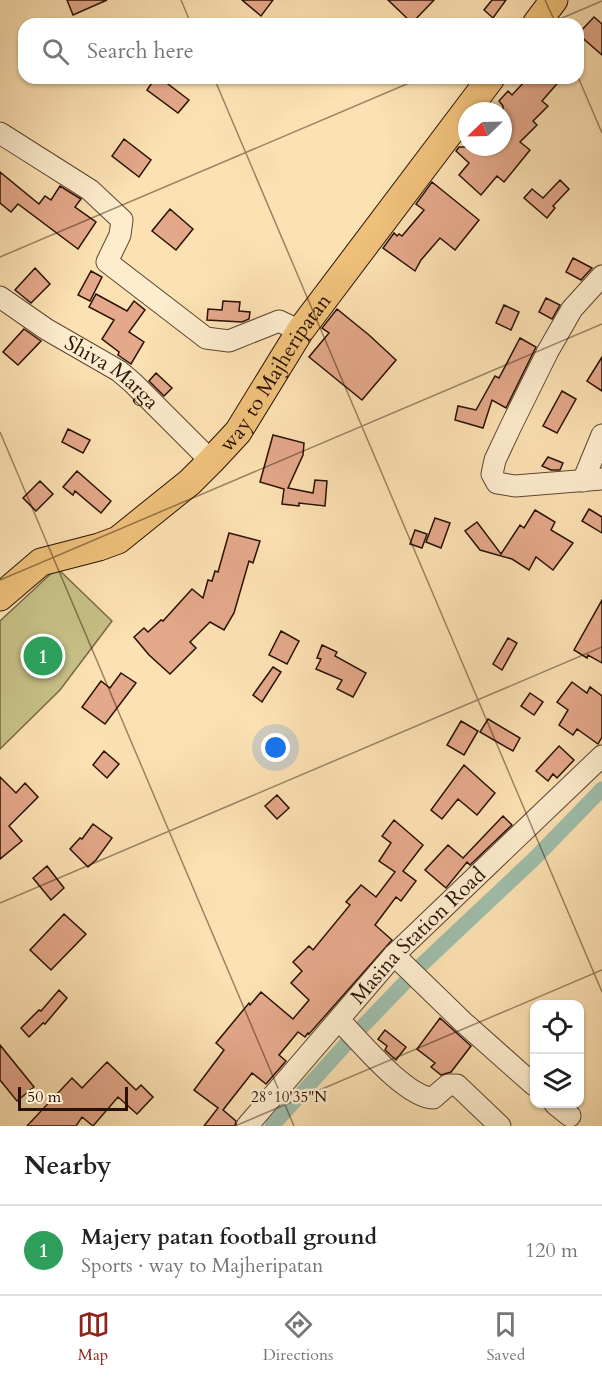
<!DOCTYPE html>
<meta charset="utf-8">
<style>
:root{--surface:#fff;--page:#f6f6f6;--text:#222;--muted:#767676;--line:#e0e0e0;--accent:#8f2418}
body{margin:0;font-family:Cardo,serif;background:var(--page);color:var(--text)}
.controls{position:absolute;right:18px;bottom:18px;display:grid;overflow:hidden;border-radius:12px;box-shadow:0 2px 4px #0004}
.controls button{width:54px;height:54px;display:grid;place-items:center;padding:0;border:0;border-bottom:2px solid var(--line);background:var(--surface);color:var(--text);font:30px sans-serif}
.compass{position:absolute;left:458px;top:102px;width:54px;height:54px;border-radius:50%;background:var(--surface);box-shadow:0 2px 4px #0004;rotate:247deg}
.scale{position:absolute;left:18px;bottom:15px;width:110px;box-sizing:border-box;padding-left:6px;border:3px solid #291105;border-top:0;font-size:16px;line-height:21px;white-space:nowrap;color:#291105;-webkit-text-stroke:4px #fdecce;paint-order:stroke}
.you{position:absolute;left:276px;top:748px;width:21px;height:21px;margin:-15px;border:4px solid #fff;border-radius:50%;background:#1a73e8;box-shadow:0 0 0 9px #1a73e833}
.badge{display:grid;place-items:center;width:39px;height:39px;border-radius:50%;background:var(--accent);color:#fff;font-size:20px;font-weight:700}
.pin{position:absolute;translate:-50% -50%;border:3px solid #fff;box-shadow:0 2px 6px #0006}
.list{margin:0;padding:0;list-style:none}
h2{display:flex;justify-content:space-between;align-items:center;height:78px;margin:0;padding:0 24px;font-size:26px}
h2 small{font-size:20px;font-weight:400;color:var(--muted)}
.list li{display:grid;grid-template-columns:39px 1fr auto;gap:18px;align-items:center;box-sizing:border-box;height:90px;padding:0 24px;border-top:2px solid var(--line)}
.list b{display:block;font-size:22px;white-space:nowrap}
.list p{margin:0;font-size:20px;white-space:nowrap;color:var(--muted)}
.list em{font-size:20px;font-style:normal;color:var(--muted)}
.icon{flex:none;width:33px;height:33px;fill:none;stroke:currentColor;stroke-width:2;stroke-linecap:round;stroke-linejoin:round}
.map{position:relative;flex:none;width:602px;height:1126px;overflow:hidden}
.search{position:absolute;background:var(--surface);box-shadow:0 2px 4px #0004;left:18px;right:18px;top:18px;height:66px;display:flex;align-items:center;gap:15px;box-sizing:border-box;padding:0 21px;border-radius:18px;color:var(--muted);font-size:22px}
.sheet{height:168px;background:var(--surface)}
nav{display:flex;justify-content:space-around;align-items:center;box-sizing:border-box;height:84px;border-top:2px solid var(--line);background:var(--surface);font-size:16px;color:var(--muted)}
nav a{display:grid;justify-items:center;gap:3px}
nav .on{color:var(--accent)}
.map>svg:first-child{display:block}
.green{fill:#c7c087;stroke:#786846;stroke-width:1.5}
.lines{fill:none;stroke-linecap:round;stroke-linejoin:round}
.canal{stroke:#9fbeab;stroke-width:15}
.building{fill:#e4a88a;stroke:#291105;stroke-width:1.5}
.minor-casing{stroke:#5e4530;stroke-width:23}
.major-casing{stroke:#291105;stroke-width:29}
.minor{stroke:#fdecce;stroke-width:21}
.major{stroke:#eec07a;stroke-width:27}
.ticks{fill:none;stroke:#291105;stroke-width:1.5;stroke-opacity:0.45}
.labels{text-anchor:middle;stroke-width:5;stroke-linejoin:round;paint-order:stroke}
.street-label{font-size:21px;fill:#291105;stroke:#fdecce}
.ticks-label{font-size:15px;text-anchor:middle;fill:#291105;stroke:#fdecce;stroke-width:5;stroke-linejoin:round;paint-order:stroke}
</style>
<div class="map">
<svg width="602" height="1126" viewBox="0 0 602 1126">
<rect width="100%" height="100%" fill="#fce1b3"/>
<filter id="stains"><feTurbulence type="fractalNoise" baseFrequency=".00333" numOctaves="4"/><feColorMatrix values="0 0 0 0 .2 0 0 0 0 .09 0 0 0 0 .02 0 0 0 .5 -.17"/></filter>
<radialGradient id="worn" r=".72"><stop offset=".6" stop-color="#630" stop-opacity="0"/><stop offset="1" stop-color="#630" stop-opacity=".3"/></radialGradient>
<!-- green -->
<path class="green" d="M57,568L112,621L60,690L0,749V621Z"/>
<g class="lines">
<!-- canal -->
<path class="canal" d="M416,970L535,858L602,789
M363,1026L410,977
M272,1126L347,1043"/>
</g>
<!-- building -->
<path class="building" d="M67,0H107L73,15Z
M242,0H273L261,16Z
M388,0H434L412,23Z
M492,0H506L493,18L484,10Z
M594,17L602,24V55L578,34Z
M155,78H160L189,100L178,113L147,90Z
M528,78H562L542,101L548,106L533,121L537,125L520,142L530,150L504,182L497,176L481,195L459,175L469,163L456,151L459,147H503V106L499,101L508,91L512,95Z
M124,139L151,160L139,177L112,156Z
M0,172L39,204L45,196L51,200L60,186L81,199L75,207L96,222L78,249L18,204L11,212L0,203Z
M560,180L569,189L553,206L555,208L547,218L524,198L532,189L543,198Z
M432,182L479,220L455,250L440,238L421,260L415,271L383,248L394,233L397,236L399,234L402,236L424,210L416,204Z
M170,209L193,229L176,250L152,231Z
M573,258L592,268L581,280L566,272Z
M35,268L50,284L31,303L15,290Z
M91,271L102,277L90,301L78,295Z
M96,294L127,311L134,301L145,310L129,332L144,342L131,364L118,355L119,352L102,339L114,320L89,307Z
M546,298L560,305L552,319L539,312Z
M223,301L240,302L239,311L250,312L249,319L242,322L207,320L208,309L222,310Z
M504,305L519,312L511,330L496,323Z
M337,309L369,335L396,360L362,400L309,357L329,333L322,328Z
M24,329L41,341L18,365L3,352Z
M520,338L536,347L506,408L492,400L483,428L455,420L458,406L476,410L495,376L499,378Z
M602,357V391L587,381Z
M156,373L172,388L164,396L149,381Z
M562,391L576,399L557,433L543,426Z
M68,429L90,440L83,453L62,442Z
M273,435L304,443L303,455L288,488L313,493L315,480L327,481L325,506L299,503V506L282,504L284,489L260,482Z
M548,457L563,463L560,470H551L542,466Z
M77,471L111,501L101,513L75,491L73,495L63,487Z
M40,481L53,494L36,511L23,498Z
M589,509L602,517V533L582,521Z
M535,510L555,522L551,530L573,543L553,570L536,557L529,570L512,559L480,550L465,531L477,522L501,554L520,525L524,528Z
M435,518L450,523L441,548L426,542Z
M415,530L427,534L422,548L410,544Z
M229,533L260,541L253,563L249,561L234,613L224,630L210,622L190,642L196,648L170,674L149,655L134,637L144,628L148,632L161,620L163,621L192,589L203,598L208,580L212,581L215,571L218,572Z
M602,600V663L588,655L587,658L574,650Z
M281,631L299,641L287,664L269,655Z
M508,638L517,643L502,670L493,664Z
M322,645L337,652L335,656L366,673L353,697L337,689L342,680L316,669L321,659L317,658Z
M273,667L281,672L262,702L253,695Z
M121,673L136,683L105,724L82,707L101,681L110,688Z
M572,682L587,693L590,687L602,696V737L598,744L577,729L573,735L559,725L568,710L557,702Z
M530,693L543,702L534,715L521,706Z
M488,719L520,738L513,751L480,732Z
M461,721L478,731L464,755L447,745Z
M559,746L574,760L557,778L553,774L548,781L536,771Z
M104,751L119,764L107,778L93,765Z
M464,765L495,793L477,815L458,799L442,819L431,810Z
M0,777L16,793L25,783L38,797L9,826L22,841L0,859Z
M277,795L289,808L277,819L265,806Z
M503,816L512,825L470,865L467,862L446,888L425,870L448,845L463,858Z
M394,820L423,845L403,871L416,881L401,901L396,897L375,925L392,940L309,1034L308,1033L305,1037L298,1032L279,1055L286,1061L266,1084L252,1073L223,1110L236,1121L235,1126H204L218,1108L194,1090L224,1050L216,1043L249,1003L250,1005L261,992L293,1019L309,1000L291,983L302,971L293,962L309,946L313,950L350,905L346,902L361,885L376,897L395,872L379,861L391,843L382,836Z
M93,824L112,838L96,860L88,867L70,849L80,838L82,839Z
M47,866L64,888L51,900L33,878Z
M64,914L86,934L51,970L30,950Z
M59,990L67,998L45,1024L43,1023L29,1037L21,1028L39,1010L41,1011Z
M440,1018L471,1046L451,1072L441,1075L431,1067L435,1063L417,1049Z
M385,1030L406,1047L396,1060L385,1050L387,1046L378,1039Z
M0,1045L34,1087L17,1101L0,1080Z
M107,1062L136,1090L141,1085L153,1097L137,1114L118,1097L93,1126L82,1117L76,1126H27L72,1078L82,1088Z"/>
<g class="lines">
<!-- minor casing -->
<g class="minor-casing">
<g id="minor">
<path d="M0,133L90,190L122,220L120,235L107,262L206,338L229,341L279,321L300,331"/>
<path d="M602,276L572,309L548,351L511,426L495,460L492,474L497,483L515,486L602,479"/>
<path id="s1" d="M0,297L46,329L119,371L133,383L211,461"/>
<path d="M583,481L602,435"/>
<path d="M394,955L463,1022L534,1085"/>
<path d="M339,1020C359,1040 405,1097 433,1098L448,1085H457L500,1126"/>
<path d="M555,1104L570,1116"/>
<path id="s2" d="M247,1126L394,955L602,756"/>
</g>
</g>
<!-- major casing -->
<g class="major-casing">
<g id="major">
<path d="M536,24L554,0"/>
<path id="s3" d="M0,597L41,562L99,547L118,540L190,482L211,461L238,432L300,331L491,78"/>
</g>
</g>
<!-- minor -->
<use href="#minor" class="minor"/>
<!-- major -->
<use href="#major" class="major"/>
</g>
<!-- ticks -->
<path class="ticks" d="M181,0L191,24M545,0L556,24M548,24L602,1M578,77L602,133M214,78L602,992M0,257L421,78M0,432L294,1126M0,580L602,324M0,903L602,647M235,1126L602,970"/>
<g class="labels">
<!-- street labels -->
<g class="street-label">
<text dy="7" stroke="none"><textPath href="#s3" startOffset="366">way to Majheripatan</textPath></text>
<text dy="7" stroke="none"><textPath href="#s1" startOffset="135">Shiva Marga</textPath></text>
<text dy="7" stroke="none"><textPath href="#s2" startOffset="256">Masina Station Road</textPath></text>
</g>
</g>
<g class="ticks-label">
<text x="289" y="1102">28°10'35"N</text>
</g>
<rect width="100%" height="100%" filter="url(#stains)"/>
<rect width="100%" height="100%" fill="url(#worn)"/>
</svg>
<div class="controls">
<button><svg class="icon" aria-label="locate" viewBox="0 0 24 24"><circle cx="12" cy="12" r="6"/><path d="M12 2v4M12 18v4M2 12h4M18 12h4"/></svg></button>
<button><svg class="icon" aria-label="layers" viewBox="0 0 24 24"><path d="M12 4l9 5-9 5-9-5zM3 14l9 5 9-5"/></svg></button>
</div>
<svg class="compass" viewBox="-18 -18 36 36"><path d="M0-13l5 13h-10z" fill="#e53935"/><path d="M0 13l5-13h-10z" fill="#767676"/></svg>
<div class="scale">50 m</div>
<div class="you"></div>
<div class="pin badge" style="left:43px;top:656px;background:#2e9e5b">1</div>
<div class="search"><svg class="icon" aria-label="search" viewBox="0 0 24 24"><circle cx="10" cy="10" r="6"/><path d="M15 15l6 6"/></svg>Search here</div>
</div>
<section class="sheet">
<h2>Nearby<small></small></h2>
<ul class="list">
<li><span class="badge" style="background:#2e9e5b">1</span><div><b>Majery patan football ground</b><p>Sports · way to Majheripatan</p></div><em>120 m</em></li>
</ul>
</section>
<nav>
<a class="on"><svg class="icon" aria-label="map" viewBox="0 0 24 24"><path d="M3 6l6-2 6 2 6-2v14l-6 2-6-2-6 2zM9 4v14M15 6v14"/></svg>Map</a>
<a><svg class="icon" aria-label="directions" viewBox="0 0 24 24"><path d="M12 3l9 9-9 9-9-9zM9 14v-3h6M13 9l2 2-2 2"/></svg>Directions</a>
<a><svg class="icon" aria-label="saved" viewBox="0 0 24 24"><path d="M7 4h10v16l-5-4-5 4z"/></svg>Saved</a>
</nav>
